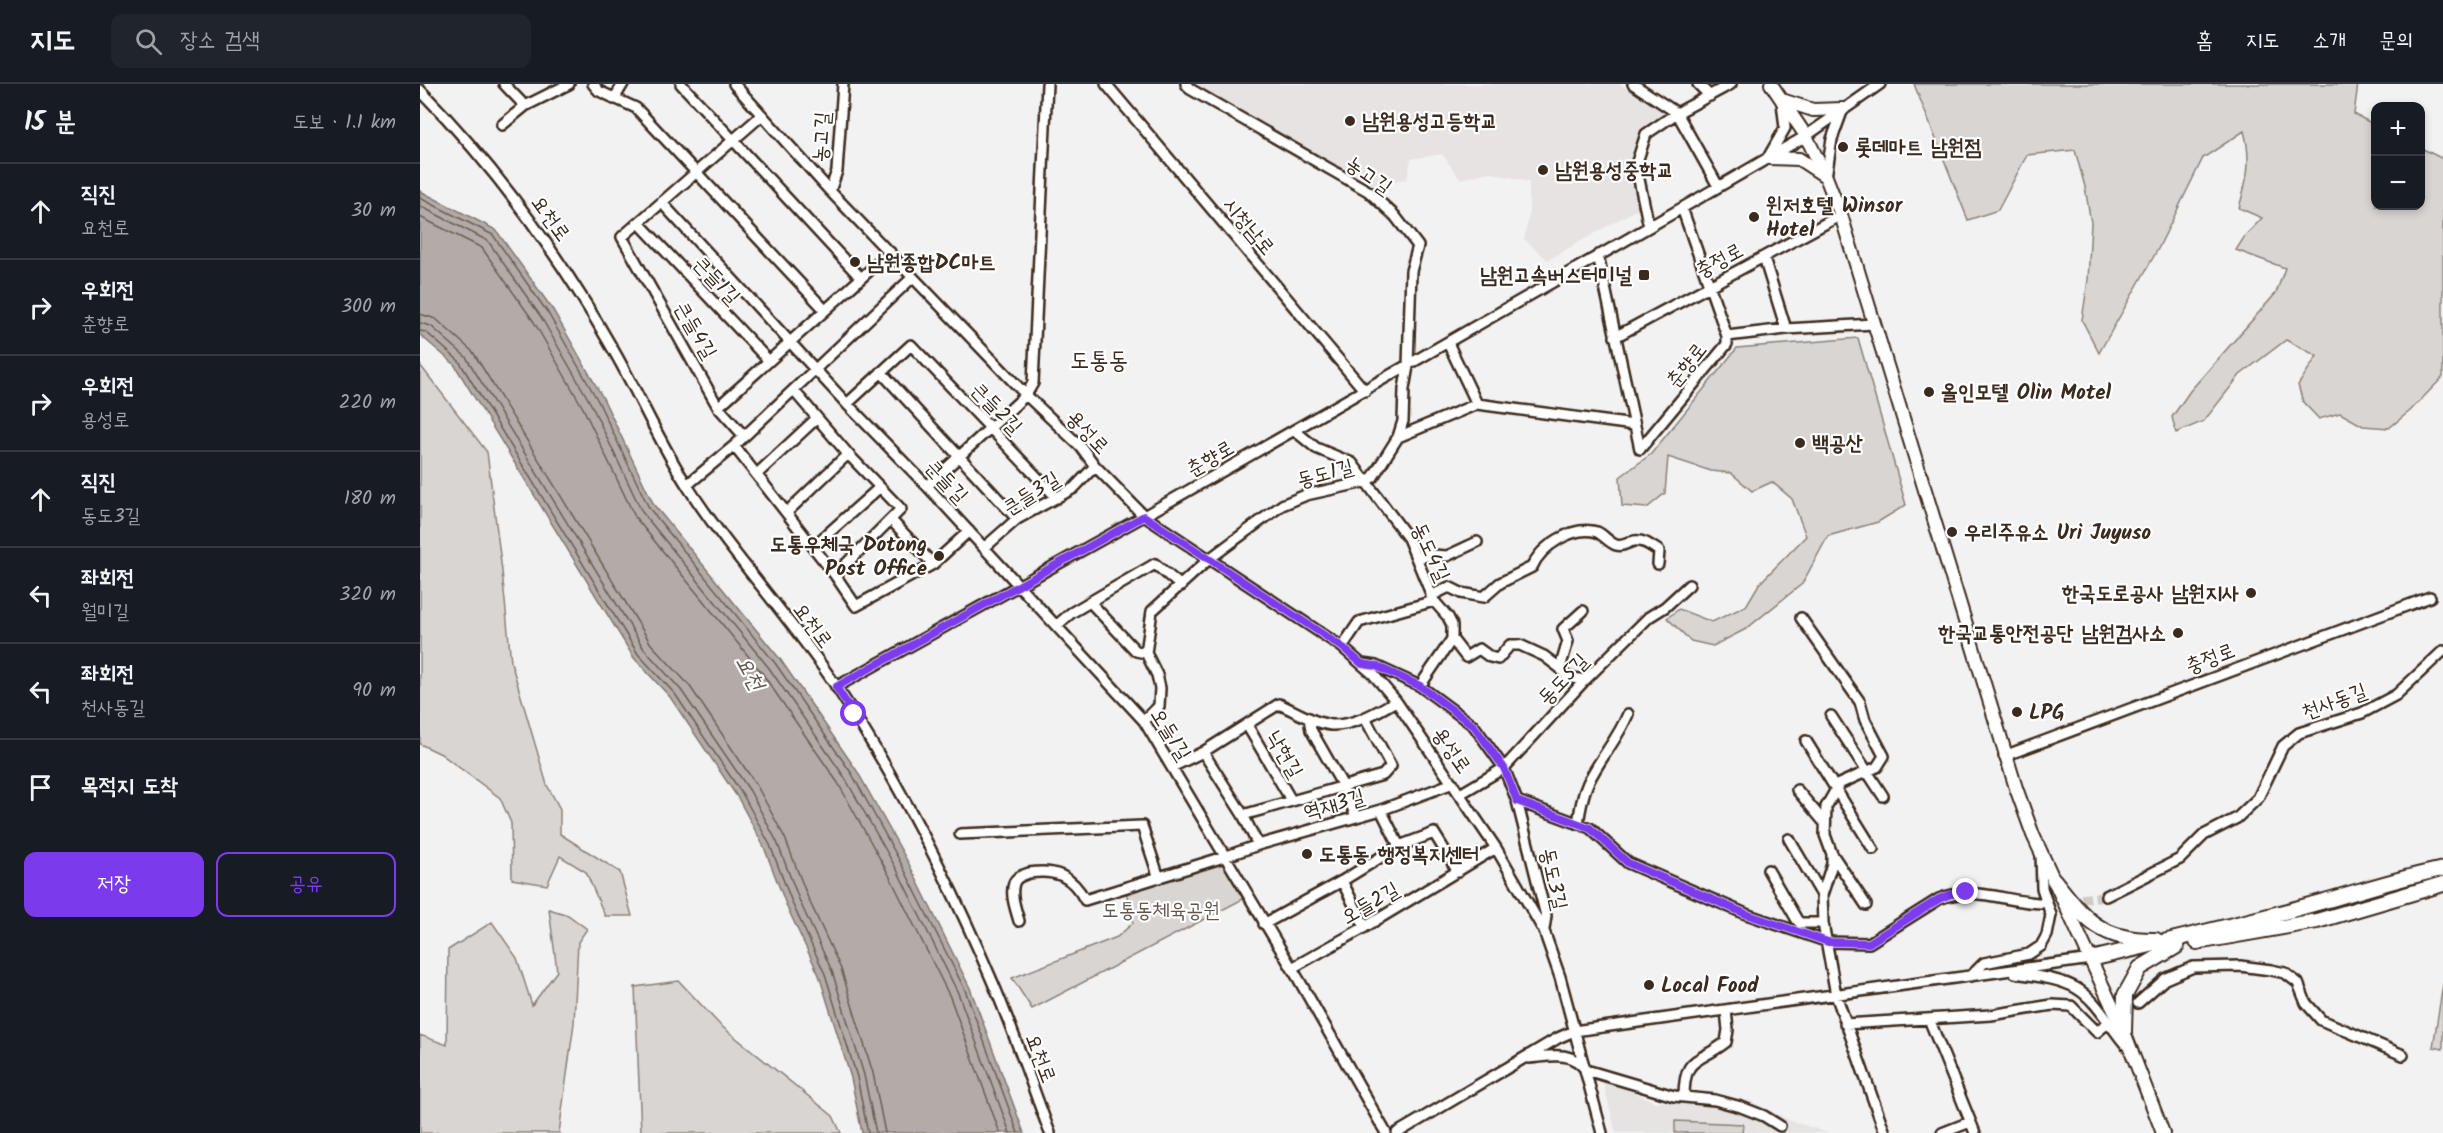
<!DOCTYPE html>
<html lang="ko">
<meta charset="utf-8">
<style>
:root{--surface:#171b24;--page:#20242c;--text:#f1f3f6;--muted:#9ea1a6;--line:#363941;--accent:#7c3aed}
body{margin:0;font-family:Kalam,"Poor Story",sans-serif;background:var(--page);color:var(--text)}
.controls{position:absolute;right:18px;top:18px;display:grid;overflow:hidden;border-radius:12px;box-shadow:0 3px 9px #0003}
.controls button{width:54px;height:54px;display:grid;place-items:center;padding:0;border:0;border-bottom:2px solid var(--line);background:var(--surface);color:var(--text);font:30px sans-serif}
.stop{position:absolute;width:18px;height:18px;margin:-14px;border:4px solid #7c3aed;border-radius:50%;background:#fff}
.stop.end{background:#7c3aed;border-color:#fff;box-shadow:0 2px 6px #0008}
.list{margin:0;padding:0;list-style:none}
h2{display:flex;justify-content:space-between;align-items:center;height:78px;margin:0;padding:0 24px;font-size:26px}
h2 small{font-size:20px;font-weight:400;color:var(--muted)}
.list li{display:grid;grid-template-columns:39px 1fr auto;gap:18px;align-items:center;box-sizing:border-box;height:96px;padding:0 24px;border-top:2px solid var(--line)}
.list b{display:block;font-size:22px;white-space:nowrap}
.list p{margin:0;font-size:20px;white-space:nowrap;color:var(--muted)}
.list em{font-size:20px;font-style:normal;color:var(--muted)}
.actions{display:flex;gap:12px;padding:18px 24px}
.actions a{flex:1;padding:14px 0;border:2px solid var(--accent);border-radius:12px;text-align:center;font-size:21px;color:var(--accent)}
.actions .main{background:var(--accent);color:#fff}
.icon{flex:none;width:33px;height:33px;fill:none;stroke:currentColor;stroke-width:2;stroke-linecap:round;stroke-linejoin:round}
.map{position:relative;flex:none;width:2023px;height:1049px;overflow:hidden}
header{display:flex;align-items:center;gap:36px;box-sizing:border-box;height:84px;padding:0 30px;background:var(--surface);border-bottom:2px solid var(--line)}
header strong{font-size:28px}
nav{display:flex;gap:33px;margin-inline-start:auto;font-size:21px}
.search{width:420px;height:54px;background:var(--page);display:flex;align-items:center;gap:15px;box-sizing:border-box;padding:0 21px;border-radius:12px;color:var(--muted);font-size:22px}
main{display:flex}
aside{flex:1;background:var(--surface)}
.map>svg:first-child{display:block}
.built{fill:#e6e3e2}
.green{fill:#d8d5d2;stroke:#8a8078;stroke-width:1.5}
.water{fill:#b2aba7;stroke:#827770;stroke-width:1.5}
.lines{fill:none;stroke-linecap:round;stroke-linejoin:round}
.shore{stroke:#6b5e55;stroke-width:1.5}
.minor-tunnel{stroke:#cecac8;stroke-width:9;stroke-dasharray:9 4.5;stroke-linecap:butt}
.minor-casing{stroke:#3b2a1e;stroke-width:14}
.major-casing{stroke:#3b2a1e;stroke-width:16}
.highway-casing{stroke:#3b2a1e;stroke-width:18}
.minor{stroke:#fff;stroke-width:9}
.major{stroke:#fff;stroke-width:12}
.highway{stroke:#fff;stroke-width:14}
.route{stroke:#7c3aed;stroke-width:8}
.poi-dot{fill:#3b2a1e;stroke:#fff;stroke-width:2}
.labels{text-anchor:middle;stroke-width:4.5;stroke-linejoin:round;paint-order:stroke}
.poi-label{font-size:21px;font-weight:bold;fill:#3b2a1e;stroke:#fff;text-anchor:start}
.street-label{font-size:21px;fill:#3b2a1e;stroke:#fff}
.park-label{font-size:21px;fill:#62554b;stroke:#fff}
.water-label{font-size:22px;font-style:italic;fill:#65574e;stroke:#fff}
.quarter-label{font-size:24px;fill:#3b2a1e;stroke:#fff}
</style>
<header>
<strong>지도</strong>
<div class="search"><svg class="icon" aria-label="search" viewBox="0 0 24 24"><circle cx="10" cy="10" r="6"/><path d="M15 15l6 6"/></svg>장소 검색</div>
<nav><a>홈</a><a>지도</a><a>소개</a><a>문의</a></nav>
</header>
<main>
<aside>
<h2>15 분<small>도보 · 1.1 km</small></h2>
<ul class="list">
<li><svg class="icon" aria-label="ahead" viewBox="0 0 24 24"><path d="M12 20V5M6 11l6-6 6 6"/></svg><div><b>직진</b><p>요천로</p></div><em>30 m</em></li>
<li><svg class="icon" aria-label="right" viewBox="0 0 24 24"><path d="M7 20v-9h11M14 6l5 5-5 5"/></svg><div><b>우회전</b><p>춘향로</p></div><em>300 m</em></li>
<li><svg class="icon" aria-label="right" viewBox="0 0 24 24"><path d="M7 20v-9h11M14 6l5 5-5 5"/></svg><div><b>우회전</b><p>용성로</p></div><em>220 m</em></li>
<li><svg class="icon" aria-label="ahead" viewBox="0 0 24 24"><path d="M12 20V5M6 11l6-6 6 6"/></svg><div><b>직진</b><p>동도3길</p></div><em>180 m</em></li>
<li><svg class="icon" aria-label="left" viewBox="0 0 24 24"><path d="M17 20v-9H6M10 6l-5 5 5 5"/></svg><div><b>좌회전</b><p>월미길</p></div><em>320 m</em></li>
<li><svg class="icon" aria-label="left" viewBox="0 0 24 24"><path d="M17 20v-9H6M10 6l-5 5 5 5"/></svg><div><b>좌회전</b><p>천사동길</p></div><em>90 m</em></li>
<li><svg class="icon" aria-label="arrive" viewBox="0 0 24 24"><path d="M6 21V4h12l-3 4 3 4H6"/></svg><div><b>목적지 도착</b></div></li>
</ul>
<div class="actions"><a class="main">저장</a><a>공유</a></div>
</aside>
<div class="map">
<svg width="2023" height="1049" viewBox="0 0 2023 1049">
<rect width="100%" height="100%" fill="#f3f2f2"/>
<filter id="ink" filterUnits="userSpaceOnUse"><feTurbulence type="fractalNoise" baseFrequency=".0167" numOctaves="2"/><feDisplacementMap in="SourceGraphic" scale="12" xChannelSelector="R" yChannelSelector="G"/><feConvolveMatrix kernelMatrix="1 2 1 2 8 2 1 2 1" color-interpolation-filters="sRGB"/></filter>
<g filter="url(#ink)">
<!-- built -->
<path class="built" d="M775,0H1199L1247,27L1245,32L1221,46L1212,84L1219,124L1128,176L1104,155L1109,131V98L1069,88L1040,95L1022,70L991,75L987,95L949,101L776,4Z
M1182,994L1235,1018L1328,1016L1371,1037L1409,1049H1196Z"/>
<!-- green -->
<path class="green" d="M1494,0H1938L1934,30L1955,41L1956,122H2000L2001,64L2023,75V293L1990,327L1969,344L1943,342L1920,329L1899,335L1883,318L1878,301L1897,272L1866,256L1820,291L1784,337L1756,349L1752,333L1770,307L1856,209L1865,184L1816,166L1825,152L1842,134L1819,124C1827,95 1832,77 1824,47L1783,74L1738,165L1679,269L1662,236L1668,196L1671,139L1665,103L1655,66L1607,71L1578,126L1548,136Z
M1438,254L1486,421L1458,438L1408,452L1382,500L1326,545L1293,562L1271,557L1247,534L1259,525L1292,538L1326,522L1339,500L1386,452L1372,415L1352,398L1332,407L1311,389L1291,387L1248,373L1245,409L1227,424L1202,422L1200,393L1231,370L1317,264Z
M0,281L67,368L82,487L91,578L127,701L140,725V750L200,788L212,832H185L166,788L140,772L127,801L92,795L91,739L80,714L21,670L0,660Z
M802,778L825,814L612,925L592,894L697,853L713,839L706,807Z
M129,825L148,831L167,845L158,858L154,939L139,1049H0V951L27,961L28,866L72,838L97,874L112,921L137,887Z
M259,897L300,941L413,1032L421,1049H221L215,903Z
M2023,900V965L2013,963Z
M1255,1037L1323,1040L1322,1049H1255Z"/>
<!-- water -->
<path class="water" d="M0,107L76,146L133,226L183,314L234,421L360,575L437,687L489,780L550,904L604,1049H442L431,994L399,891L367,823L344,763L318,714L250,613L214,574L34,280L0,251Z"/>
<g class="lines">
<!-- shore -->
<path class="shore" d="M0,114L73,151L128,229L178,317L229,424L355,579L432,690L483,783L545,906L598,1049
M0,122L68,157L121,233L171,320L222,428L349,584L425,694L477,786L538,909L590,1049
M0,133L62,164L114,238L163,324L215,433L342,589L418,699L469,791L530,913L580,1049
M0,230L16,235L53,268L231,560L269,601L337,702L365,754L388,814L421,885L453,989L465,1049
M0,239L11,242L46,273L224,565L261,606L330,707L357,758L380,818L412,887L444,991L456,1049
M0,247L6,248L39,277L218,570L255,610L323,711L350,761L373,821L405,890L437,993L448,1049"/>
<!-- minor-tunnel -->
<path class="minor-tunnel" d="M1621,819L1686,812"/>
<!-- minor casing -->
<g class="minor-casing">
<path id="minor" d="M84,0L105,22
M173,0L179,7L216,24L405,226
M261,0L441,194
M314,0L410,107L606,311L661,363L675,382L724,432L922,563L953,590L976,617L1076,764L1124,847L1140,893L1182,1049
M686,0L945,307
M766,0L770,5L948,107L975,132L998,162L991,187L988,282L984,305L983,337L978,353
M1213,0L1257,29L1298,102
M1278,0L1290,12
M0,6C75,83 138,169 191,262C218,308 239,358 268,403C313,473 372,535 418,605C479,698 530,798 573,899C594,948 611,999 630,1049
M194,15L203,0
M82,41L105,22L149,0
M1349,72L1365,44L1362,18
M1406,93L1412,55L1423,25
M410,107L417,87L423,0
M242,119L427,320L507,402L724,637L879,896L966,1049
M219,139L349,277
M1229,143L1216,81L1226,50L1257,29L1311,0
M1178,171L1220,365L1307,260V252L1262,124
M1344,174L1366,245
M1307,252L1366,245L1454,240
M1195,253L1421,131
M1028,259L1057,320
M461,288L597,435
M374,307L428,370L481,425L415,491
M427,320L491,261L637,414
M1057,320L1214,341
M298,323L470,168
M874,346L896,364L932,379L988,454L1014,517L1028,533L1032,541V555L1000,602
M324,352L298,323L202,153L342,31
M314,362L415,491L436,522L513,480L549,447
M337,390L397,334
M267,401L314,362L493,193
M507,402L606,311L613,299L627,0
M367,428L428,370
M471,436L513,480
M394,462L459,404
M564,464L597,435L654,404L675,382
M997,474L1012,471L1027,472L1057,458
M1011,512L1029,503L1041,509L1064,513L1080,499L1112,483C1121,462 1153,441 1177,448C1184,451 1188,458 1196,461C1204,463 1206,459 1214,457C1223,455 1231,462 1239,467L1238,480
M670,518L716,567L726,569
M1381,534L1440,618L1445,636L1464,672L1457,683L1419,700L1406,723L1405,751L1412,770V780L1402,811L1403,839L1416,911L1465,1049
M636,542L651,529L735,480L761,502
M1032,555L1046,573L1059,565L1070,573L1078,575L1090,561H1100L1124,572L1140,584L1147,593L1165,596
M922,563L939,538L1014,517
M942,580L956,582L1000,602L1054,642L1084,684L1097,717L1126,832L1124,845
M1140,584L1148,557L1143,545L1163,527
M416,603L724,432L1262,124L1386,52L1460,0
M1411,632L1463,712
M889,634L891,646L923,702L936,732
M724,637L739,622L740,604L737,591L726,569L732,527L788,476L862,421L886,411L945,398L953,393L978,353L1057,320
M827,641L871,716
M1386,657L1453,765
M783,668L823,731L838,761
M1584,672L2010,513
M752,683L783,668L859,620C875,627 893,639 911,641C934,642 957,628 976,617
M1377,706L1404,738
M1040,710L1084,684L1165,596L1229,533L1245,523L1269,501
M1097,717L1170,744L1208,779L1326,830L1408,858L1449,859L1519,815C1552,801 1587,818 1621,819
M961,726L979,762
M823,731L963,691L971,682L945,634
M1158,740C1160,726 1162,712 1168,699C1179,675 1198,655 1208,630
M540,750L722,742L739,794
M1369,755L1402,811
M1412,770L1446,821
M1348,786L1377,836L1380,839H1403
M922,797L945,843
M1686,812L1760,775L1784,751L1817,734L1838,714L1863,662L1879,649L1942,629L1976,611L2023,567
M599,837C596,826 590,811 594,799C596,793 603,791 609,789C636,785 652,792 665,816L804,773L838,761L961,726L1033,699
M844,840L922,797L979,762L1014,749L1038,788
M872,884L945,843L1076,764
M1595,889C1614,892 1639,894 1656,904C1677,916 1690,943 1706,961
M1551,892L1564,879L1609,870L1621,862L1627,851L1631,831L1622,804L1621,769
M1718,919L1745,895L1773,883L1820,882L1851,886L1865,889L1878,899L1886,919L1901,936L1983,971
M1509,935L1555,1049
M1425,940L1571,931L1632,921L1651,922L1677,948L1684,942
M1109,974C1131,972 1151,966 1166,986L1254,1012L1295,1016L1321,1023L1344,1032L1360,1042
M1264,1013C1264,971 1278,980 1306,958L1308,946L1306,926
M977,1049L1138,954L1154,947L1671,875
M1522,1049L1550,1038"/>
</g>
<!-- major casing -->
<g class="major-casing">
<path id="major" d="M1351,0L1386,52L1406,93L1421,131L1596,704L1613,751L1704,948L1743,1049
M1362,16L1393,26L1423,25
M1349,74L1379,75L1405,92"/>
</g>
<!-- highway casing -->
<g class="highway-casing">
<path id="highway" d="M1634,796C1666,837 1682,857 1736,856
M1777,858L1897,837L2023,800
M1671,875C1744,858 1818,841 1890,821C1935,809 1978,794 2023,785
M1704,948L1705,911L1720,884L1757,862"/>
</g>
<!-- minor -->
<use href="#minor" class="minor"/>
<!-- major -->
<use href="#major" class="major"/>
<!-- highway -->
<use href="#highway" class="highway"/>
</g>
</g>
<g class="lines" filter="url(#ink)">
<!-- route -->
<path class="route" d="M434,630L416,603L724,432L922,563L942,580L956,582L1000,602L1054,642L1084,684L1097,717L1170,744L1208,779L1326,830L1408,858L1449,859L1519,815L1531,810L1546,808"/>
</g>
<!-- markers -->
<g class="poi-dot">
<circle cx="930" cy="37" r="6"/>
<circle cx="1423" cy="63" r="6"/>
<circle cx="1123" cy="86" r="6"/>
<circle cx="1334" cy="133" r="6"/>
<circle cx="435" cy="178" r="6"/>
<rect x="1218" y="185" width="12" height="12" rx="3"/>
<circle cx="1509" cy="308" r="6"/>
<circle cx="1380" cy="359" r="6"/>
<circle cx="1532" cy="448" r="6"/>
<circle cx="519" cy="472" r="6"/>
<circle cx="1831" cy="509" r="6"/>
<circle cx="1758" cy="549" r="6"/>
<circle cx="1597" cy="628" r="6"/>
<circle cx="887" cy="770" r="6"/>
<circle cx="1229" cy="901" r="6"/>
</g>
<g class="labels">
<!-- poi labels -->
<g class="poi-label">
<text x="942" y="44">남원용성고등학교</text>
<text x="1435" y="70">롯데마트 남원점</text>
<text x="1135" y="93">남원용성중학교</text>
<text x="1346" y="128">윈저호텔 Winsor<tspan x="1346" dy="24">Hotel</tspan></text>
<text x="447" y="185">남원종합DC마트</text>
<text x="1212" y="198" text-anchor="end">남원고속버스터미널</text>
<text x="1521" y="315">올인모텔 Olin Motel</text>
<text x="1392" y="366">백공산</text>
<text x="1544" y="455">우리주유소 Uri Juyuso</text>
<text x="507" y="467" text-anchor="end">도통우체국 Dotong<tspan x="507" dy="24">Post Office</tspan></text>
<text x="1819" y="516" text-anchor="end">한국도로공사 남원지사</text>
<text x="1746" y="556" text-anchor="end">한국교통안전공단 남원검사소</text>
<text x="1609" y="635">LPG</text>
<text x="899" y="777">도통동 행정복지센터</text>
<text x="1241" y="908">Local Food</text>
</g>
<!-- street labels -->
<g class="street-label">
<text transform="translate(401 53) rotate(-86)" y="7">농고길</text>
<text transform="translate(949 91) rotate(35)" y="7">농고길</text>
<text transform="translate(131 134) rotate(54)" y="7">요천로</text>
<text transform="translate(829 142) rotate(50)" y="7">시청남로</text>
<text transform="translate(1299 176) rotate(-28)" y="7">충정로</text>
<text transform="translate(297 196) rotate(47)" y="7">큰들1길</text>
<text transform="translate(276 246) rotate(60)" y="7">큰들4길</text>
<text transform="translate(1266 281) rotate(-51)" y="7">춘향로</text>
<text transform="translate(577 324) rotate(46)" y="7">큰들2길</text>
<text transform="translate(668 348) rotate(47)" y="7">용성로</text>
<text transform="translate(790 374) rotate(-30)" y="7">춘향로</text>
<text transform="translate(905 389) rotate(-15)" y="7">동도1길</text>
<text transform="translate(527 397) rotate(47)" y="7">큰들길</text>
<text transform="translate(611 409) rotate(-32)" y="7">큰들3길</text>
<text transform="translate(1011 468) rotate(65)" y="7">동도4길</text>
<text transform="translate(393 541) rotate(53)" y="7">요천로</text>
<text transform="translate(1790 574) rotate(-21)" y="7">충정로</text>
<text transform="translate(1143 595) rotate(-46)" y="7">동도5길</text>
<text transform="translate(1914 617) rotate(-20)" y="7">천사동길</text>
<text transform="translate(751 650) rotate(58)" y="7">오들1길</text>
<text transform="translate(1032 666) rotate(55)" y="7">용성로</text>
<text transform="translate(865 670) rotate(60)" y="7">낙현길</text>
<text transform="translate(914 720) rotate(-16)" y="7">역재3길</text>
<text transform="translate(1134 795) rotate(78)" y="7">동도3길</text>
<text transform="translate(950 819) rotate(-30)" y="7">오들2길</text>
<text transform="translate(621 974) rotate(69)" y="7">요천로</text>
</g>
<!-- park labels -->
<g class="park-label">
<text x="741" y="833">도통동체육공원</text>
</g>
<!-- water labels -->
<g class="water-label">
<text transform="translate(331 588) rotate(61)" y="8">요천</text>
</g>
<!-- quarter labels -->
<g class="quarter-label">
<text x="679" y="284">도통동</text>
</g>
</g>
</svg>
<div class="controls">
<button>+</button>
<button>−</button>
</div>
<div class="stop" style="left:434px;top:630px"></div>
<div class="stop end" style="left:1546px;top:808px"></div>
</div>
</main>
